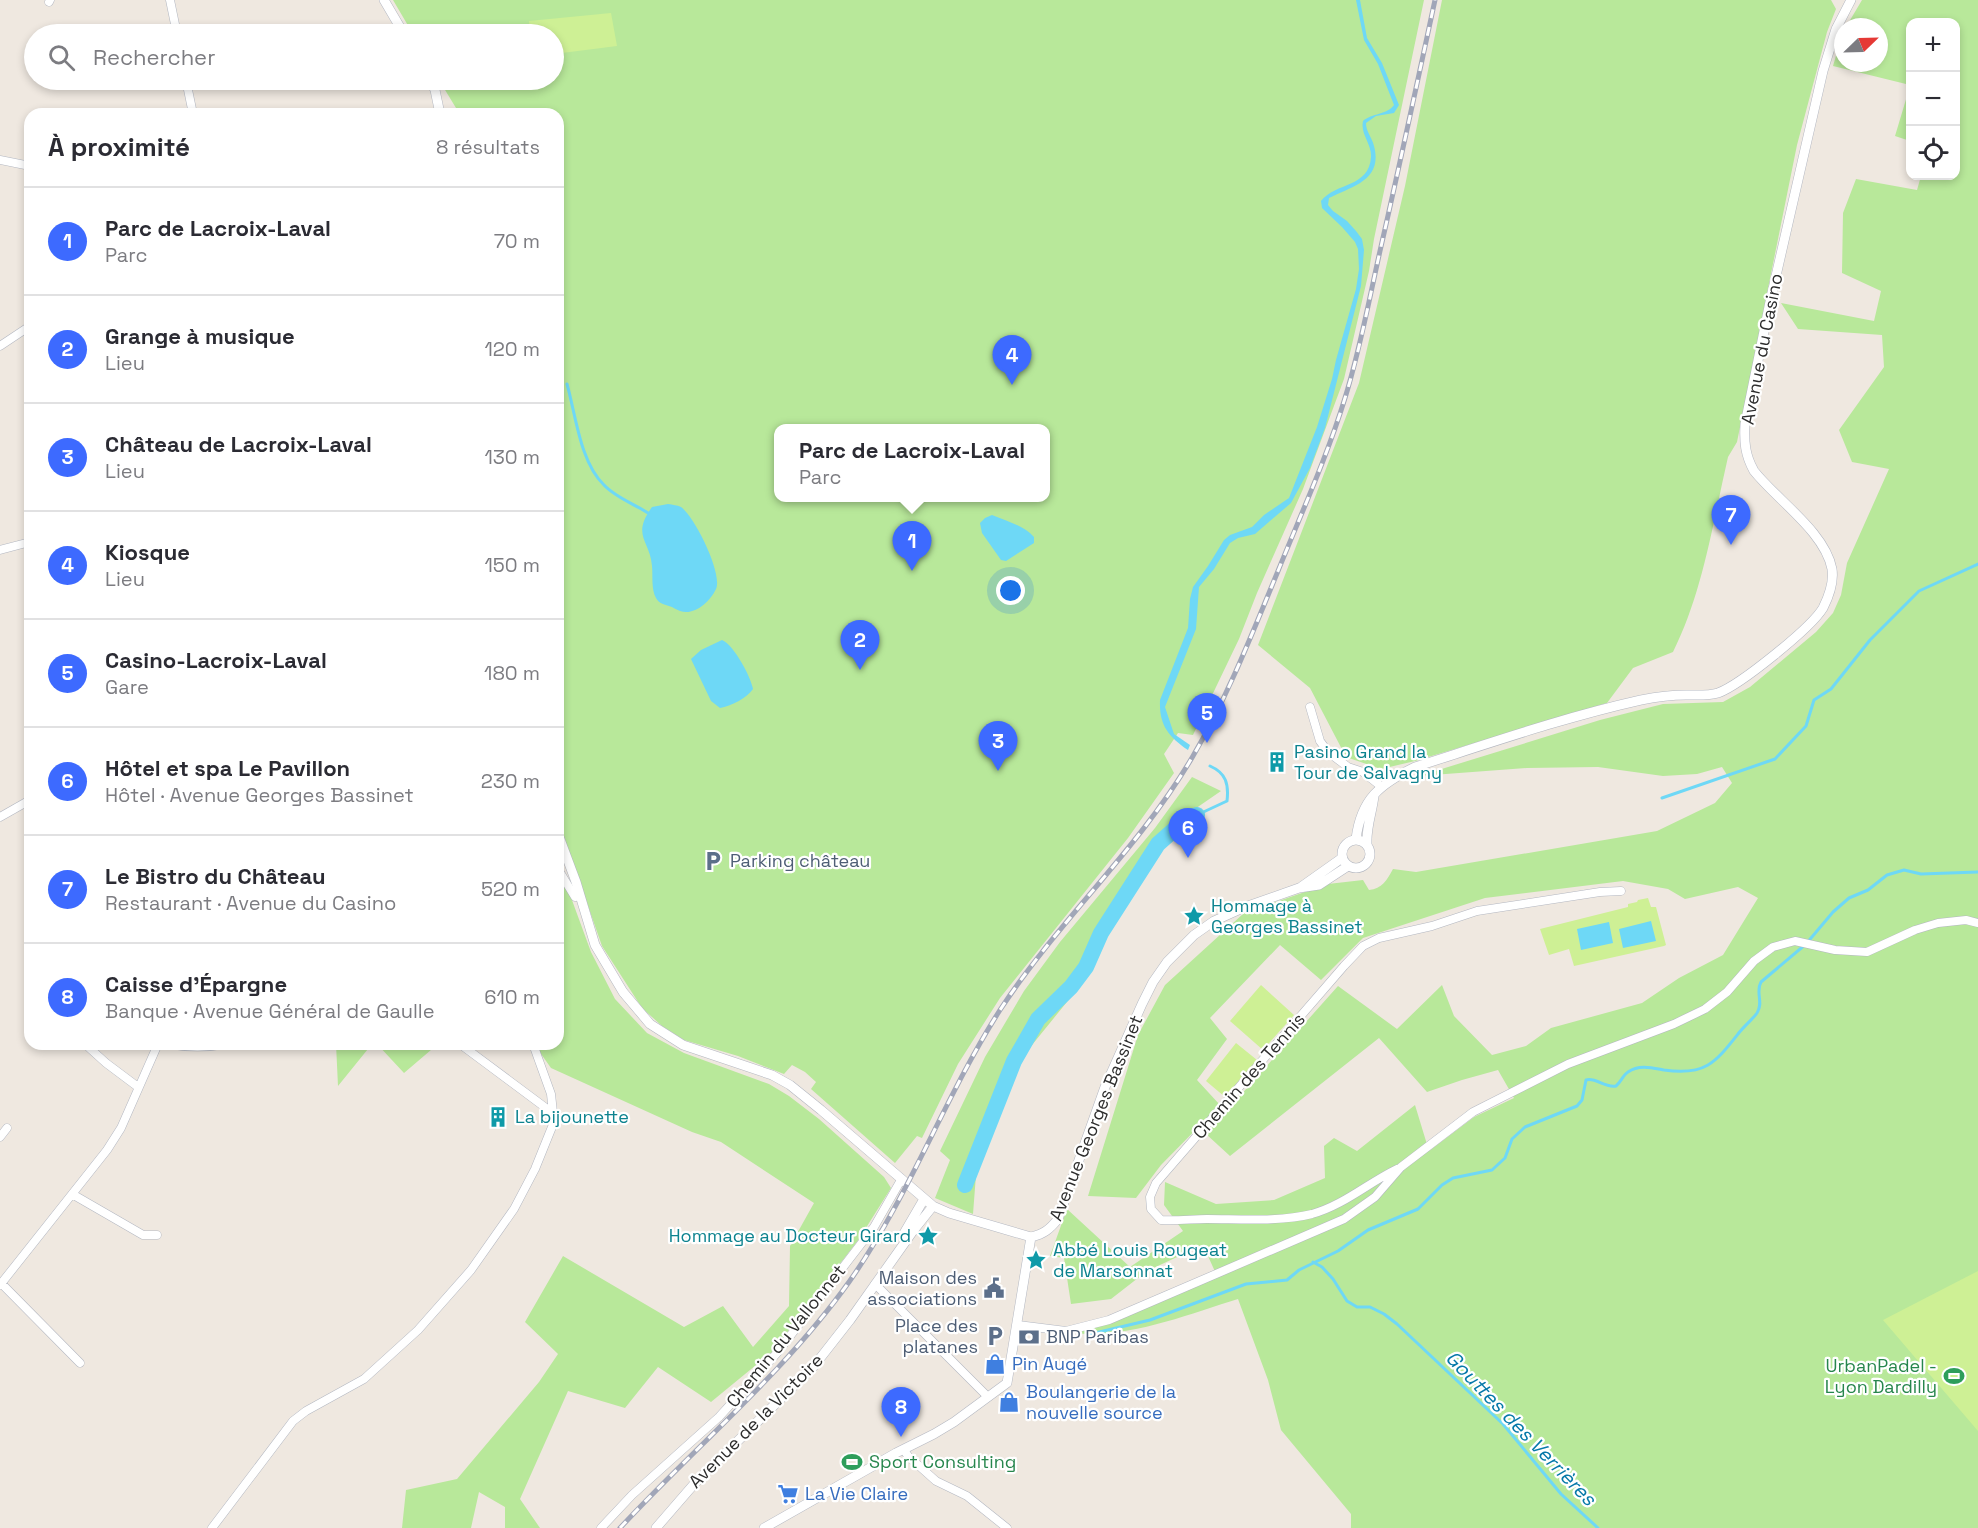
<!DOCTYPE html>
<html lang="fr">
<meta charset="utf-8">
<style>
:root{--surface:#fff;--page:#f2f2f3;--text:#2b2b33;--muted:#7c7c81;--line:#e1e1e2;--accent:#3d6aff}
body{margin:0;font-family:"Space Grotesk",sans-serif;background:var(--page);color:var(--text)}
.controls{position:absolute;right:18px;top:18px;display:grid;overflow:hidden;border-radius:12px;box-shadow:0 3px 9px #0003}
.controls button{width:54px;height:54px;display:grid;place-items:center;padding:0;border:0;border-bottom:2px solid var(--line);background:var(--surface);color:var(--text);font:30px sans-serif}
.compass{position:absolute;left:1834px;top:18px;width:54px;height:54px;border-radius:50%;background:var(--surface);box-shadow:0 3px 9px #0003;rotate:67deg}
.you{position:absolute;left:1011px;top:591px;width:21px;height:21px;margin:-15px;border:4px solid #fff;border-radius:50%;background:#1a73e8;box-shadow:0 0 0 9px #1a73e833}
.badge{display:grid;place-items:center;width:39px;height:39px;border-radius:50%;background:var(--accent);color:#fff;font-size:20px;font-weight:700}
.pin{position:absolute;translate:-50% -50px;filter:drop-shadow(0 2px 3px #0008)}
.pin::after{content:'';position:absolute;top:32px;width:21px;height:18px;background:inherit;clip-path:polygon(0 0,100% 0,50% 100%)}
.popup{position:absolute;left:774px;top:424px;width:276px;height:78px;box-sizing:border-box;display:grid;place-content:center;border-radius:12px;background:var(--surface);filter:drop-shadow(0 2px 4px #0005);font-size:20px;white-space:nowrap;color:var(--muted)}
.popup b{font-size:22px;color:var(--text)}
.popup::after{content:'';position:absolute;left:50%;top:100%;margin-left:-12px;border:12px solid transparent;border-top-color:var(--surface)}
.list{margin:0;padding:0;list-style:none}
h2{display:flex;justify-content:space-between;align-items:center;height:78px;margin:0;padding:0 24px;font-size:26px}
h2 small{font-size:20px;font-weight:400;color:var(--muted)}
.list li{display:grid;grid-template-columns:39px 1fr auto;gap:18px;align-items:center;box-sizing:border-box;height:108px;padding:0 24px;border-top:2px solid var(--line)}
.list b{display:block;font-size:22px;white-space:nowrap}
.list p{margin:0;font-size:20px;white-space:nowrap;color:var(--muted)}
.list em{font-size:20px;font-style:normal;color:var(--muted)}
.icon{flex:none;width:33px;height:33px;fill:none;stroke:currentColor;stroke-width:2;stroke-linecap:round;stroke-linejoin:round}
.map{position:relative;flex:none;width:1978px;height:1528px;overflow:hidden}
.search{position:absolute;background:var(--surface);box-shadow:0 3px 9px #0003;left:24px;top:24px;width:540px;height:66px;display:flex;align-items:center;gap:15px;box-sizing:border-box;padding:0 21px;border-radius:33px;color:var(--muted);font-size:22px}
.panel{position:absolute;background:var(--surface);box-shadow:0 3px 9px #0003;left:24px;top:108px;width:540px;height:942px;border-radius:18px}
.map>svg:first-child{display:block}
.green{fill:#b8e89a;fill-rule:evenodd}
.pitch{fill:#cef095}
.water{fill:#6ed8f6}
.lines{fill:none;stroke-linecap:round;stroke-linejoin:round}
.stream{stroke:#6ed8f6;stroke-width:3}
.river{stroke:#6ed8f6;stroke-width:16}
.minor-casing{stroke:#b3b7c1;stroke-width:9}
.tertiary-casing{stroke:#b3b7c1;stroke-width:10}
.minor{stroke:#fff;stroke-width:8}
.tertiary{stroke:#fff;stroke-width:9}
.rail-casing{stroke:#a1a6b8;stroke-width:5}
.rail{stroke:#fff;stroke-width:3;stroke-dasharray:9;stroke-linecap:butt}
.labels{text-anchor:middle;stroke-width:4.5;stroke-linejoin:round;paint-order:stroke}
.street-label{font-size:18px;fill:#2d2d2d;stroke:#fff}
.culture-label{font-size:18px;fill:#0d838f;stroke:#fff;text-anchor:start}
.service-label{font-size:18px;fill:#4e5e75;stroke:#fff;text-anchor:start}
.shop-label{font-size:18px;fill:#366cbe;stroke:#fff;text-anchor:start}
.leisure-label{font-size:18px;fill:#27864d;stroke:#fff;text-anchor:end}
.water-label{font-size:20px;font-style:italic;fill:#0679a9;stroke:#fff}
</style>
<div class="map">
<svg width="1978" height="1528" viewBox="0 0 1978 1528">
<rect width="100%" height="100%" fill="#efe8e0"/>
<!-- green -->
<path class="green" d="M393,0H1424L1374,239L1369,271L1344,379L1303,489L1257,593L1239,639L1193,735L1178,733L1164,754L1174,773L1128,838L1000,998L958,1064L922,1138L917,1136L895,1163L811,1089L816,1082L805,1072L792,1065L784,1074L738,1056L684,1040L662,1026L642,1008L602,946L558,820V114H456V108L439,80H554V34H413ZM778,428H1046V498H778Z
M1442,0H1831L1836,9L1827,32L1797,145L1737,442L1728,457C1713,522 1703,592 1673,652L1633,668L1607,703L1415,761L1381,769L1346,757L1310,688L1258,645L1359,383L1405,186Z
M1862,0H1978V1528H1351V1514L1281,1430L1268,1380L1238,1299C1186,1315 1128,1339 1072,1333L1217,1276L1203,1245L1147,1271L1111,1299L1071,1304L1064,1258L1050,1256L1067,1209L1130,1267L1183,1231L1164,1205L1165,1182L1216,1204L1274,1200L1325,1178L1324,1146L1334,1138L1357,1151L1415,1105L1429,1151L1474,1117L1514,1098L1498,1070L1462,1080L1427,1092L1379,1038L1230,1156L1206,1134L1338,986L1397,1029L1442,985L1454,1016L1492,1055L1526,1046L1551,1028L1642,1003L1679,978L1723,955L1758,898L1738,887L1685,899L1668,889L1623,881L1485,898L1363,938L1321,980L1280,945L1210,1018L1227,1039L1197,1080L1220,1105L1161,1165L1136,1198L1088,1196L1138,1035L1165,985L1244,913L1328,884L1363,880L1369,890C1382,889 1387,880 1393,869L1416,872L1657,831L1715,803L1732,783L1722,767L1697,774L1663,776L1598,767L1527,768L1419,776L1600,720L1663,704L1723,702L1750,687L1816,632L1833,613L1841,595L1847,563L1889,469L1852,462L1839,430L1884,367L1882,335L1798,329L1781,303L1874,321L1881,291L1842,273L1843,213L1856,179L1917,190L1921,176H1956V22H1910V85L1833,66L1843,32V63H1879V27H1846Z
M1910,86V141L1895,136Z
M1192,777L1221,791L1160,833L1094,937L1075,992L1015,1066L977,1162L973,1214L935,1198L950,1160L940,1151L985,1057L1024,991L1060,942L1155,828Z
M558,862L591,952L615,999L647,1033L684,1053L769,1084L789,1096L819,1119L884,1177L891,1188L859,1239L772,1352L711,1402L658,1367L625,1408L568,1391L520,1499L540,1528H505V1507L479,1492L471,1528H402L406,1490L457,1479L539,1382L558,1354L525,1322L563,1256L684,1327L723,1306L753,1347L789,1306L790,1246L814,1203L721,1142L692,1132L551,1068L534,1044H558Z
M336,1044H372L338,1086Z
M377,1044H438L404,1073Z"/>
<!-- pitch -->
<path class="pitch" d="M611,13L617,46L554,54V34H530L529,21Z
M1648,898L1651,907H1656L1666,945L1664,946L1574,966L1569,949L1549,955L1540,929L1628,907V904L1637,902L1638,900Z
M1261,985L1294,1015L1263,1050L1230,1021Z
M1236,1043L1257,1060L1225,1097L1206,1081Z
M1978,1271V1431L1883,1320Z"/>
<!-- water -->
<path class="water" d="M1356,0H1360L1367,38L1382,63L1399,105L1394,113L1376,116L1366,123C1366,132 1372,137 1374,146C1383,180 1353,186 1329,198L1328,205L1333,211L1347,221L1356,231L1362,239L1364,250L1361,286L1344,353L1325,428L1310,468L1291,503L1255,534L1238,538L1230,543L1214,569L1199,587L1196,629L1165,707L1174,734L1190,745L1188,750C1168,736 1159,725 1160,700L1188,628L1190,599L1193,587L1208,566L1224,540L1230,535L1252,527L1264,515L1289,498L1317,427L1332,379L1336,360L1356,289L1359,269L1358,249L1355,242L1342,227L1322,208L1321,201C1336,182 1369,188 1371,157C1372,144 1360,134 1363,121C1372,113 1387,115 1394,105L1378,64L1364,40Z
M668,504C673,505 677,505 681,507C695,517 723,574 716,589C710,602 694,616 680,611C677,610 674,608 672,607C666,605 659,604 656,598C651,589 653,576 652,566C650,540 631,536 652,507Z
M992,515C1006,521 1023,525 1034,537V543L1006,561L1001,560L982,533L980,523L985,518Z
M722,640C734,645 751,677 753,689C747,698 731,706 720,708L711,701L691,659L701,650Z
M1651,921L1656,941L1623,948L1619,929Z
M1609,922L1613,943L1581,950L1577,929Z"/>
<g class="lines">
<!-- stream -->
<path class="stream" d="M567,384C576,416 580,462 604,485C615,497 634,504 648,513
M1662,798L1775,759L1806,726L1814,700L1831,689L1870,640L1919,591L1978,564
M1197,815L1227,801C1229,784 1226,773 1210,766
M1313,1262L1322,1267L1333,1279L1347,1301L1357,1307H1370L1384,1314L1397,1324L1503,1424L1561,1494L1598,1528
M1091,1334L1150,1320L1246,1284L1287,1280L1299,1270L1338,1251L1368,1230L1418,1209L1442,1185L1453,1178L1492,1170L1505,1158L1512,1139L1525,1127L1577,1106L1582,1100L1586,1080C1596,1077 1604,1088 1616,1086C1621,1082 1623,1075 1628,1072C1639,1064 1653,1068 1664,1070C1705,1076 1715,1063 1738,1034C1744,1026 1752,1020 1757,1013C1764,1002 1755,992 1761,982L1806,944L1833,912L1849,898L1868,890L1887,875L1904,870L1921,874L1978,872"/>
<!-- river -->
<path class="river" d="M965,1185L1014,1061L1038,1019L1071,987L1086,967L1101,933L1158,844L1176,828L1197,815"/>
<!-- minor casing -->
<g class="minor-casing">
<path id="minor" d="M170,0L177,34
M49,2L50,0
M186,80L193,114
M0,160L30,166
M0,346L30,326
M0,550L30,542
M1310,707L1320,741L1328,752L1348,767L1363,772L1382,787
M0,817L30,800
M558,869L575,897L580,896
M85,1044L106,1063L138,1087
M168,1044C189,1048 206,1048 226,1044
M460,1044L554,1114
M0,1137L7,1128
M1397,1169C1368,1183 1344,1205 1312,1214C1280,1222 1240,1219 1207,1219C1192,1219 1177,1221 1161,1220L1151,1209L1150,1197L1156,1183L1344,966L1363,946L1379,938L1432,926L1477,911L1600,892L1621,891
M72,1194L143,1235H157
M1,1283L80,1363
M875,1284L988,1397
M0,1285L107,1150L121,1128L158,1044
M1018,1325L1066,1331L1109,1320L1344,1219L1375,1197L1401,1167L1473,1112L1568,1064L1674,1024L1705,1009L1727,992L1754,961L1773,947L1795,941L1835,950L1867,952L1915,930L1938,923L1966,920L1978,923
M904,1450L908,1456L936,1481L967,1496L1007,1528
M212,1528L293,1421L306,1411L364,1379L418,1330L471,1270L514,1209L535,1169L554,1122L551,1094L533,1044
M601,1528L632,1495L719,1417L777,1353L874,1227L901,1180"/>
</g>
<!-- tertiary casing -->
<g class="tertiary-casing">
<path id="tertiary" d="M384,0L404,34
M430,80L435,90L440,114
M558,834L576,882L595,945L623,992L650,1024L683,1045L772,1075L790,1085L821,1110L933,1206L949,1213L1031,1237C1044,1234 1050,1229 1058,1219L1105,1087L1142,1004L1153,982L1167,962L1194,935L1214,921L1245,907L1299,888L1319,885L1348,866
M1356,839C1361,799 1380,784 1415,767C1490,743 1565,717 1641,700C1656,697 1671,695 1686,695C1696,695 1708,696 1718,693C1740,685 1811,628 1823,608C1829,596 1834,582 1832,569C1825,532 1777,500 1754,471C1745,455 1744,442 1745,424L1770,302L1823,71L1836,29L1851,0
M1342 854a14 14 0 1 1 28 0a14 14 0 1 1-28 0Z
M1367,844C1366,827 1372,813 1374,796
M1301,887L1342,858
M903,1235L924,1199
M656,1528L695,1483L814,1366L850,1320L913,1231L933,1206
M764,1528L896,1453L934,1434L954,1422L1007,1383L1031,1237"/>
</g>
<!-- minor -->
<use href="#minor" class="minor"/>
<!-- tertiary -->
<use href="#tertiary" class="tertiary"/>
<!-- rail casing -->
<g class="rail-casing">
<path id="rail" d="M620,1528C696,1446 784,1373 849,1282C909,1197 944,1098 1000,1010C1058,921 1139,849 1193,756C1227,698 1252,634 1278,571C1301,514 1327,457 1345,398C1360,350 1369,300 1380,251C1399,168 1417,84 1435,0"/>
</g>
<!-- rail -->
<use href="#rail" class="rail"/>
</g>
<!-- icons -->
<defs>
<g id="building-bare" transform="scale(1.62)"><path d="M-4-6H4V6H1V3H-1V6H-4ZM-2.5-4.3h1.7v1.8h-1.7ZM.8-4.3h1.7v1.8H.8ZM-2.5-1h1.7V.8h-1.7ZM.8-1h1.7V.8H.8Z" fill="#0f9aa8" stroke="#fff" stroke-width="2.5" paint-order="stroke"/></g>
<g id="parking-bare" transform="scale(1.62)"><path d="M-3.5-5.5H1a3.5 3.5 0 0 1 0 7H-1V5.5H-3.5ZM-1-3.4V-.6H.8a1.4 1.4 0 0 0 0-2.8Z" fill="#5c6f8a" stroke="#fff" stroke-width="2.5" paint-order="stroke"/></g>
<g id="sight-bare" transform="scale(1.62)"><path d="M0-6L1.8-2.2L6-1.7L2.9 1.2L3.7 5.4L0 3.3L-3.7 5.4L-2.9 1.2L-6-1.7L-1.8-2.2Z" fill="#0f9aa8" stroke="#fff" stroke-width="2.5" paint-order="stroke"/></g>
<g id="civic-bare" transform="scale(1.62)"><path d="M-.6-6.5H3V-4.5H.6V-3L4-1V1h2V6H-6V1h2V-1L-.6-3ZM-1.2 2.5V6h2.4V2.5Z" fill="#5c6f8a" stroke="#fff" stroke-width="2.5" paint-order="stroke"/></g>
<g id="bank-bare" transform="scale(1.62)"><path d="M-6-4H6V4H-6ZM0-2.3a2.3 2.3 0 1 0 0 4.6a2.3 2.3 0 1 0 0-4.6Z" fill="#5c6f8a" stroke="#fff" stroke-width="2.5" paint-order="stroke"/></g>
<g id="shop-bare" transform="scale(1.62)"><path d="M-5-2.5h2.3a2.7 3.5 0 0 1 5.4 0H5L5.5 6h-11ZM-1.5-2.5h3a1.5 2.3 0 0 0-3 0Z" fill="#3f7fe0" stroke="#fff" stroke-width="2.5" paint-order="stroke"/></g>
<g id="stadium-bare" transform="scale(1.62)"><path d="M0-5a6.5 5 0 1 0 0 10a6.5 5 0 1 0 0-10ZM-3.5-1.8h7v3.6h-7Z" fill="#2e9e5b" stroke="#fff" stroke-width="2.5" paint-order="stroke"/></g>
<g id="supermarket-bare" transform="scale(1.62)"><path d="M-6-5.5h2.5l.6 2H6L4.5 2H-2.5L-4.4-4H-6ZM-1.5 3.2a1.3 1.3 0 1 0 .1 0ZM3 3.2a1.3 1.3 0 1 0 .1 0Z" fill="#3f7fe0" stroke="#fff" stroke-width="2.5" paint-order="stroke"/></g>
</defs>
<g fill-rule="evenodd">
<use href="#building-bare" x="1277" y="762"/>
<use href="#parking-bare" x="713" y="861"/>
<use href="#sight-bare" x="1194" y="916"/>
<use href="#building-bare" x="498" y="1117"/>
<use href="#sight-bare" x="928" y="1236"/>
<use href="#sight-bare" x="1036" y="1260"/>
<use href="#civic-bare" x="994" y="1288"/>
<use href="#parking-bare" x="995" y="1336"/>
<use href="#bank-bare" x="1029" y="1337"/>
<use href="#shop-bare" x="995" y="1364"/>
<use href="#stadium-bare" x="1954" y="1376"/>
<use href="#shop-bare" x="1009" y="1402"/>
<use href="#stadium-bare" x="852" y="1462"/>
<use href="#supermarket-bare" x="788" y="1494"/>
</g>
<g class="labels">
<!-- street labels -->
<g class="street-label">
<text transform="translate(1762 349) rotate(-79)" y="6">Avenue du Casino</text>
<text transform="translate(1249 1076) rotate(-49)" y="6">Chemin des Tennis</text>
<text transform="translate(1096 1118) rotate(-68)" y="6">Avenue Georges Bassinet</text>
<text transform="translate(786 1336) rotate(-51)" y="6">Chemin du Vallonnet</text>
<text transform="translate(756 1421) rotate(-45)" y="6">Avenue de la Victoire</text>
</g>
<!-- culture labels -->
<g class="culture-label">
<text x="1294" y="758">Pasino Grand la<tspan x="1294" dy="21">Tour de Salvagny</tspan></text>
<text x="1211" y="912">Hommage à<tspan x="1211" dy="21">Georges Bassinet</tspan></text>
<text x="515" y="1123">La bijounette</text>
<text x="911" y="1242" text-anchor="end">Hommage au Docteur Girard</text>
<text x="1053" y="1256">Abbé Louis Rougeat<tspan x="1053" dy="21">de Marsonnat</tspan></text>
</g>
<!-- service labels -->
<g class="service-label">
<text x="730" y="867">Parking château</text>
<text x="977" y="1284" text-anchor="end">Maison des<tspan x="977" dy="21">associations</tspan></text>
<text x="978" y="1332" text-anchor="end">Place des<tspan x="978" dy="21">platanes</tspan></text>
<text x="1046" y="1343">BNP Paribas</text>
</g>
<!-- shop labels -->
<g class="shop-label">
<text x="1012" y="1370">Pin Augé</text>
<text x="1026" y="1398">Boulangerie de la<tspan x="1026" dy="21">nouvelle source</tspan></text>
<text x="805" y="1500">La Vie Claire</text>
</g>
<!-- leisure labels -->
<g class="leisure-label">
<text x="1937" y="1372">UrbanPadel -<tspan x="1937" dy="21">Lyon Dardilly</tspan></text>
<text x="869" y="1468" text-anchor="start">Sport Consulting</text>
</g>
<!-- water labels -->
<g class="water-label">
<text transform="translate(1521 1428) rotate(46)" y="7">Gouttes des Verrières</text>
</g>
</g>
</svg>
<div class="controls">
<button>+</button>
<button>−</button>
<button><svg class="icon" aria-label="locate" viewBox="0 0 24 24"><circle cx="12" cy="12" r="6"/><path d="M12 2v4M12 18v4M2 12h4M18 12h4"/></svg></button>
</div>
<svg class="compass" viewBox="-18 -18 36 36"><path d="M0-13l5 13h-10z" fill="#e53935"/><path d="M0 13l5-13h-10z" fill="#7c7c81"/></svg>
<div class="you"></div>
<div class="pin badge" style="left:912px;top:571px">1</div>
<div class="popup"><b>Parc de Lacroix-Laval</b>Parc</div>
<div class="pin badge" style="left:860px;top:670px">2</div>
<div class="pin badge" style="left:998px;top:771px">3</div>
<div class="pin badge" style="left:1012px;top:385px">4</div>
<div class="pin badge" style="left:1207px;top:743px">5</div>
<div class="pin badge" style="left:1188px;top:858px">6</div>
<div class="pin badge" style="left:1731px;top:545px">7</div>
<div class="pin badge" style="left:901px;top:1437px">8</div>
<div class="search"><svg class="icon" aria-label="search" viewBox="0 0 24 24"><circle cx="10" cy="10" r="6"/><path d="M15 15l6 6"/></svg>Rechercher</div>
<section class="panel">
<h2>À proximité<small>8 résultats</small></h2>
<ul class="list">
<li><span class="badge">1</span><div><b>Parc de Lacroix-Laval</b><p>Parc</p></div><em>70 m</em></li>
<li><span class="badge">2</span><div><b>Grange à musique</b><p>Lieu</p></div><em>120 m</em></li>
<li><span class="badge">3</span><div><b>Château de Lacroix-Laval</b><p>Lieu</p></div><em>130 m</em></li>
<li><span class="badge">4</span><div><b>Kiosque</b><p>Lieu</p></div><em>150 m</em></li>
<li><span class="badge">5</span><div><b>Casino-Lacroix-Laval</b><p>Gare</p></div><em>180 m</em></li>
<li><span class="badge">6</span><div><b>Hôtel et spa Le Pavillon</b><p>Hôtel · Avenue Georges Bassinet</p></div><em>230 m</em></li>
<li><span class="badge">7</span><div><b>Le Bistro du Château</b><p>Restaurant · Avenue du Casino</p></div><em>520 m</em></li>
<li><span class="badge">8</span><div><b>Caisse d'Épargne</b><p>Banque · Avenue Général de Gaulle</p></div><em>610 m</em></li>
</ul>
</section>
</div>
